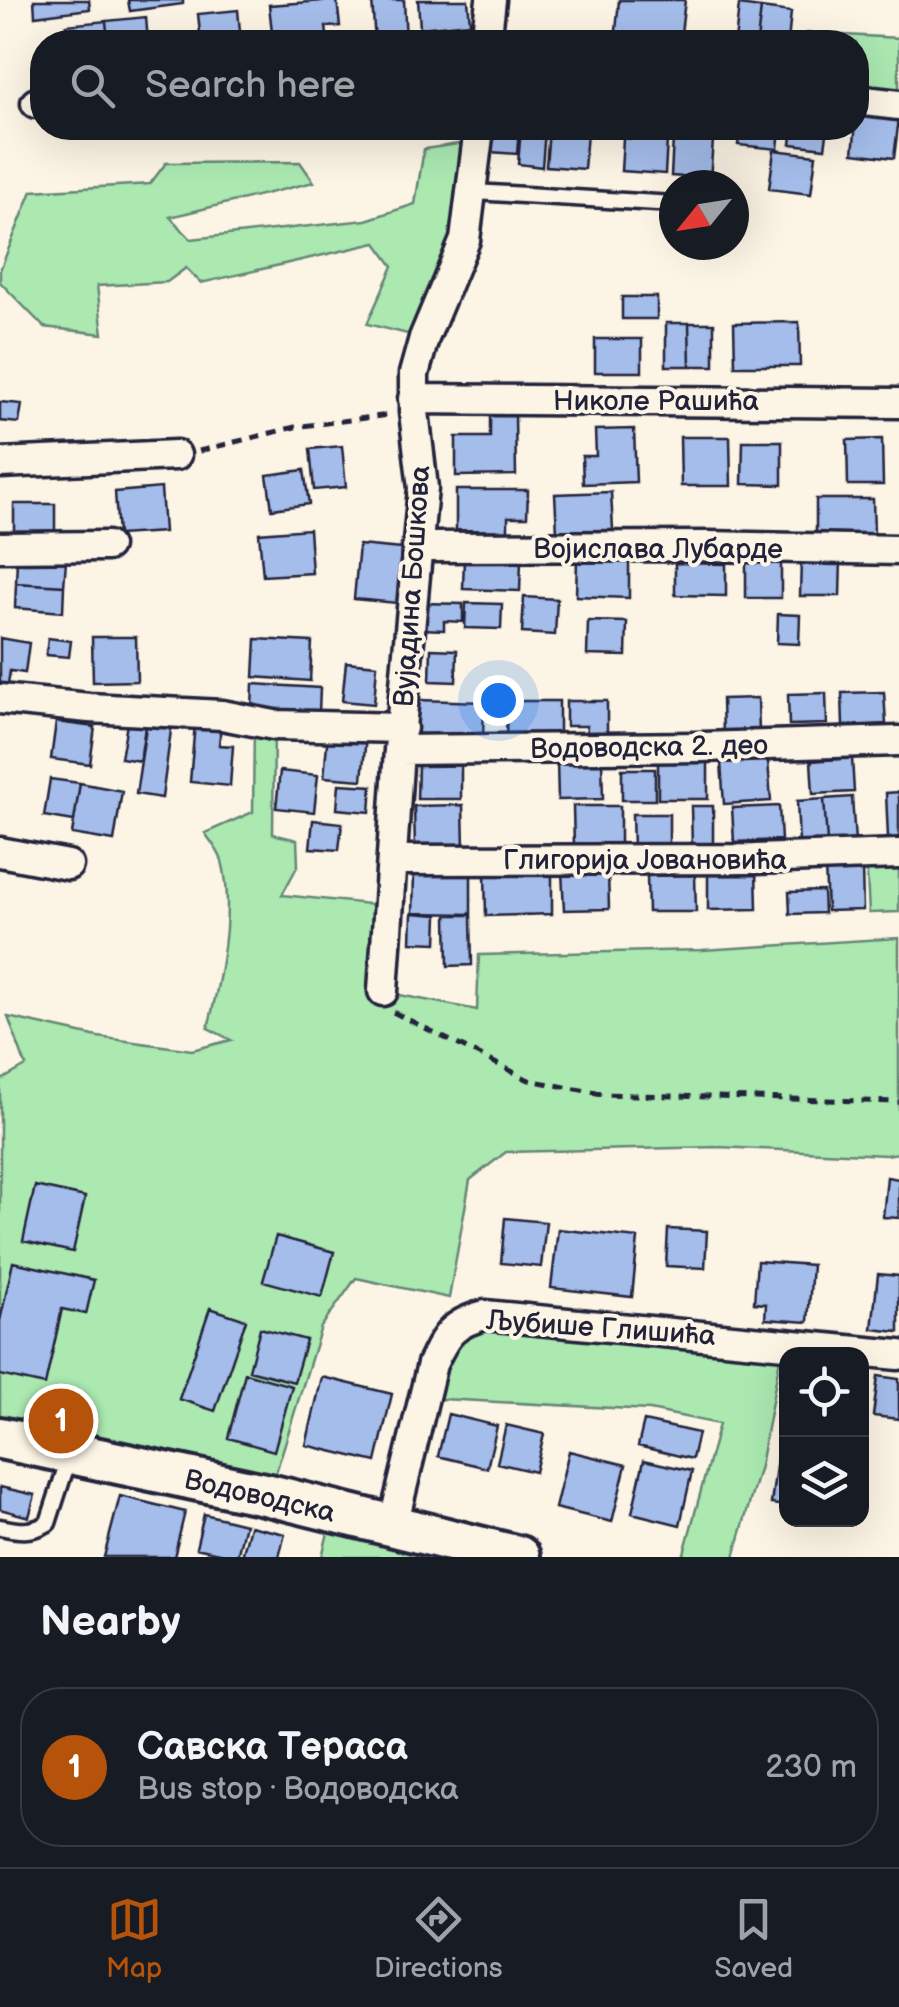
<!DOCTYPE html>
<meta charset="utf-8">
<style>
:root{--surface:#171b24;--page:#242831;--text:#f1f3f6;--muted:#9ea1a6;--line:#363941;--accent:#b45309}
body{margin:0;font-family:"Balsamiq Sans",sans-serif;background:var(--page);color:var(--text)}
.controls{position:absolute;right:30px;bottom:30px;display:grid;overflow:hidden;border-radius:20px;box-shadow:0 10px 40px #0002}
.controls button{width:90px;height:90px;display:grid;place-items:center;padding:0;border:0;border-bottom:2px solid var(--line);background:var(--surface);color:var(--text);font:50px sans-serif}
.compass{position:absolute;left:659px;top:170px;width:90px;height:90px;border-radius:50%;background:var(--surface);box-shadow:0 10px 40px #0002;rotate:240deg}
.you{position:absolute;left:498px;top:700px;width:35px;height:35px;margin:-25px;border:8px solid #fff;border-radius:50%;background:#1a73e8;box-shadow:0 0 0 15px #1a73e833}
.badge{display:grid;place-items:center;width:65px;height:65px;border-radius:50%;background:var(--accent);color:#fff;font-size:32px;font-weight:700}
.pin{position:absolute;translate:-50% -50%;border:5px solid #fff;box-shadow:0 2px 10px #0006}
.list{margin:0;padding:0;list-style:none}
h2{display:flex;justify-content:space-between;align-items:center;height:130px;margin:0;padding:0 40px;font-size:42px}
h2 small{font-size:32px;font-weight:400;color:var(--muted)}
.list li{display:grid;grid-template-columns:65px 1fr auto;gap:30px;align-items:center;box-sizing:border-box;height:160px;margin:0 20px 20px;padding:0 20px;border:2px solid var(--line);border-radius:40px}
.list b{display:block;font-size:38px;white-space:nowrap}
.list p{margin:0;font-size:32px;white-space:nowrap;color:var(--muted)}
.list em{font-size:32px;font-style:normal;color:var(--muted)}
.icon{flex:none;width:55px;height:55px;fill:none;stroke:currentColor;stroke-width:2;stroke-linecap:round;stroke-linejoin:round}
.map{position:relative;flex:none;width:899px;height:1557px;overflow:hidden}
.search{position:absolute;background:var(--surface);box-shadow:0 10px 40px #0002;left:30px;right:30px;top:30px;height:110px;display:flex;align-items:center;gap:25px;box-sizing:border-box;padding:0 35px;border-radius:40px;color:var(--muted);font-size:38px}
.sheet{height:310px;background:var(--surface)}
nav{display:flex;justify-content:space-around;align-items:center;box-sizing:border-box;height:140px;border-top:2px solid var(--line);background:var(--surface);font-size:28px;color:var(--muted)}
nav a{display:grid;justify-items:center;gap:5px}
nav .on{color:var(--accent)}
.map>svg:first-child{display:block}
.green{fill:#abe9b1;stroke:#668676;stroke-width:2.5}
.building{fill:#a4bdea;stroke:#22223b;stroke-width:2.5}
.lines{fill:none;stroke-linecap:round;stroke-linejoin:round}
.lane-casing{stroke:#22223b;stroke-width:21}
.street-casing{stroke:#22223b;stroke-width:35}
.secondary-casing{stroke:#22223b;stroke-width:48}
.path{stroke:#22223b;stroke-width:5;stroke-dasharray:10 8;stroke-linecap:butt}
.lane{stroke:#fcf5e5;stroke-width:14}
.street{stroke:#fcf5e5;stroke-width:28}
.secondary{stroke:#fcf5e5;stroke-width:40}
.labels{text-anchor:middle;stroke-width:8;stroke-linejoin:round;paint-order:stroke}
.street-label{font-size:28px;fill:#22223b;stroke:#fcf5e5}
</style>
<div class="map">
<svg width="899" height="1557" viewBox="0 0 899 1557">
<rect width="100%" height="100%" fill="#fcf5e5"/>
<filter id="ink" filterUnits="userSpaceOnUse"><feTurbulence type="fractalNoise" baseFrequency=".01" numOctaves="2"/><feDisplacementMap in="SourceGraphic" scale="20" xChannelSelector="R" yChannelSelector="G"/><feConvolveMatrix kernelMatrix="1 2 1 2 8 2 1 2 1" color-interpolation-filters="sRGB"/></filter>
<g filter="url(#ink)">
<!-- green -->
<path class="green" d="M807,33L899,38V105L857,100L856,42H804Z
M478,141L424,338L367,324L393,266L376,243L201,283L186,268L167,282L97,286L103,334L44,327L0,282V270L32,191L150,184L166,163L300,162L314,182L170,217L191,239L366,220L415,204L424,149Z
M254,722L274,725L273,834L297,840L298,865L282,895L389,906L384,992L477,1010L479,955L702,950L899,938V1153L886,1155L719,1147L506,1152L470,1180L449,1298L356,1278L321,1327L269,1495L0,1437V1081L26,1066L8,1017L98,1037L192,1050L231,1040L208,1028C220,981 235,909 222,861C219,851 211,842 205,833L253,812Z
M899,854V912L869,913L866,856Z
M462,1321L783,1342L760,1466L734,1557H683L719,1424L650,1410L424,1398Z
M333,1512L524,1557H322Z"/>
<!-- building -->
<path class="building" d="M34,0H89L90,9L35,16Z
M128,0H183V4L130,11Z
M337,0L340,26L326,27L328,42H279L278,31L272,32L269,5Z
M372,0H404L406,42H375Z
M418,0H468L470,23L420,28Z
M619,0H685L680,42L615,41Z
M739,5L761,8L757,42H735Z
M761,8L791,12L788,42H757Z
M238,10L241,42H201L198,14Z
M146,17L148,42H108L106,21Z
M106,21L108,42H68L66,25Z
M857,113L899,118L894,158L853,153Z
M492,128H519L517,154L490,152Z
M521,128L545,130L542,167L518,164Z
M740,128H780L778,149L738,145Z
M793,128H828L825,148L791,144Z
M549,130L587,133L584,169L546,166Z
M623,138L667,140L665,174L621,171Z
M673,138L713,141L710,179L671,176Z
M774,150L816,155L811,194L769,189Z
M622,297H657V319H622Z
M799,322L800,366H735L734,323Z
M666,323H689L690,366H666Z
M689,323H714V366H690Z
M595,339H642V372H595Z
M0,402L22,404L19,423L0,421Z
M490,416H515L516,475L456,476V437H490Z
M634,429L636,482L583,484L582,456H596L595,430Z
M680,437H730L731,486H681Z
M882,439L883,485H848L847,440Z
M743,441H782V485L742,484Z
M342,446L346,487L314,490L310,449Z
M304,470L309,504L272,509L267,475Z
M161,488L164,532L118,535L115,492Z
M456,490H528L527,517H508V531L456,530Z
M611,492L613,530L557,532L555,494Z
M816,499H873L874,535H816Z
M14,504H55V538H14Z
M309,529L312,573L263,576L259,533Z
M359,545L401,549L397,603L354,599Z
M464,557L521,560L520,591L463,589Z
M17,558L66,561L64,586L16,583Z
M577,559L629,560V598L576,596Z
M801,559H841L840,596H800Z
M675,563L726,564V596L675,595Z
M746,563H781V598H746Z
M16,583L64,586L63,612L15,608Z
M524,597L557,599L555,635L522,633Z
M422,603L463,604V622L444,621V630L421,629Z
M466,603L502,604L501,629L465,628Z
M778,614L800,615L799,644L777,643Z
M588,621L627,622L626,656L587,655Z
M92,637H136L137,681L93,682Z
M0,638L29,643L25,673L10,671L7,690L0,689Z
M48,638L71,641L69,657L46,655Z
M256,639L312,642L310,681L254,677Z
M431,649L457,650L456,682L430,681Z
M346,662L377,665L374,704L342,701Z
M253,684L320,688L319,713L252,709Z
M884,692L886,724L843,726L842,693Z
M826,693L827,724L789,725L788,694Z
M758,698L759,733L723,735L722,699Z
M418,700L484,702L483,741L417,739Z
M507,701H559V740L506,739Z
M566,701H607V736H586L587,726H566Z
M128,718L146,720L140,761L121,758Z
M147,720L172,723L162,798L136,794Z
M56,722L95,727L90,764L51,759Z
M195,723L221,725L219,745L233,746L230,786L190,782Z
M328,732L366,736L362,780L324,777Z
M852,758L854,792L813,794L811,761Z
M602,760L603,799L558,800L557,761Z
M708,760V799H658V761Z
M768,760L771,801L724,804L721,763Z
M418,765H461V799H417Z
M622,769H655V800H622Z
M280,771L318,775L314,812L276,808Z
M50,779L80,783L74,821L44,816Z
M80,783L122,791L114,841L72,834Z
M339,784L372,786L370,812L337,809Z
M899,792V837L888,838L886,793Z
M852,797L855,841L827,842L824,799Z
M824,799L827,842L799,844L797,801Z
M463,805L464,849L415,850L414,806Z
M573,806H620V845L574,846Z
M691,806H713V848H692Z
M779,806L781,840L734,842L732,808Z
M632,814H669V848H633Z
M313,820L342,823L339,850L310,848Z
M862,865L863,910L827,911L825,866Z
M608,870L609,909L564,910L562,871Z
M756,870L757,909L708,910V871Z
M552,871V914L486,916L485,873Z
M414,873L471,874V914L413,913Z
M695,875L696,912H648L647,876Z
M823,891L824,913L790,914L789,892Z
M412,913L438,915L437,943L411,942Z
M447,915H471L472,965L448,966Z
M887,1177L899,1179V1218L883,1217Z
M35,1186L85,1197L73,1252L23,1241Z
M505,1218L546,1222L541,1267L501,1263Z
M558,1229L638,1238L632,1297L551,1288Z
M668,1229L707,1231L705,1268L666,1266Z
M276,1236L334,1252L322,1297L263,1281Z
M757,1261L812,1265L808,1322L765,1319L766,1304L754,1303Z
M13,1262L94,1280L86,1314L62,1309L45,1385L0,1375V1321Z
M878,1274L899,1276V1332L872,1329Z
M210,1308L246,1320L215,1411L179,1399Z
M260,1328L306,1340L294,1382L249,1370Z
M245,1373L292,1386L274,1451L228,1438Z
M878,1376L899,1379V1419L873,1416Z
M322,1377L392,1394L376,1462L306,1445Z
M448,1414L497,1426L487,1468L438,1456Z
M644,1421L698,1433L692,1459L638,1446Z
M506,1425L544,1434L535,1472L497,1463Z
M569,1451L626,1465L612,1522L555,1508Z
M778,1451L786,1452V1506L771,1504Z
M644,1460L692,1471L680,1525L632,1513Z
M0,1487L35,1495L29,1517L0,1509Z
M120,1496L185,1512L174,1557H104Z
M204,1514L245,1524L237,1557L196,1548Z
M250,1526L285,1534L279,1557H242Z"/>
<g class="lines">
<!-- lane casing -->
<g class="lane-casing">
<path id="lane" d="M474,192L674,204
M0,1527C18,1531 32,1533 48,1523L69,1458"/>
</g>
<!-- street casing -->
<g class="street-casing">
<path id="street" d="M486,42L491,0
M856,100L899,105
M36,103L42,102
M413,399L899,403
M0,463L176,455
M0,547L107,546
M417,547L708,546L899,550
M0,699L89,708L222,715L274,725L402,728
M399,750L702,747L899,741
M0,852L68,865
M392,860L755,859L899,854
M383,991L399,750L423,488L414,412V374L424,338L465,240L479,128
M393,1525L432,1364C446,1334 453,1323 485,1315L899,1355"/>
</g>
<!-- secondary casing -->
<g class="secondary-casing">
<path id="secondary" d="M0,1438L269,1495L519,1557"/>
</g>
<!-- path -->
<path class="path" d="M199,451L295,427L389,415
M393,1012L529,1080L602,1094L899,1102"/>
<!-- lane -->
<use href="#lane" class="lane"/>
<!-- street -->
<use href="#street" class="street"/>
<!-- secondary -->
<use href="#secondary" class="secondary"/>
</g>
</g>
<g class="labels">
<!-- street labels -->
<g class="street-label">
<text x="656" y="410">Николе Рашића</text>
<text x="658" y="558">Војислава Лубарде</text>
<text transform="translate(411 586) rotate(-86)" y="10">Вујадина Бошкова</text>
<text transform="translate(649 746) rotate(-1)" y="10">Водоводска 2. део</text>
<text x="645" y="869">Глигорија Јовановића</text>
<text transform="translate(601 1327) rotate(4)" y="10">Љубише Глишића</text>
<text transform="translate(260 1495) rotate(13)" y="10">Водоводска</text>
</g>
</g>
</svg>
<div class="controls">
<button><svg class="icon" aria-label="locate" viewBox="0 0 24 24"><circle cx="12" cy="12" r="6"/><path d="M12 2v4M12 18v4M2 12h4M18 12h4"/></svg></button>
<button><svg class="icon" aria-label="layers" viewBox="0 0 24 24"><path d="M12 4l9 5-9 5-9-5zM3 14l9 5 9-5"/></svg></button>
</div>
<svg class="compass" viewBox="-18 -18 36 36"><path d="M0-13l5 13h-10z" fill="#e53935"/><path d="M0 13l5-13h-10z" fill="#9ea1a6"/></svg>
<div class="you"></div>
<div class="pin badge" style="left:61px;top:1421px">1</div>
<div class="search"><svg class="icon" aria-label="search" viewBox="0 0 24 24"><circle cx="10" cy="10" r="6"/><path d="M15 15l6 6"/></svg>Search here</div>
</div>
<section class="sheet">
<h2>Nearby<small></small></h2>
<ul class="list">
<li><span class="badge">1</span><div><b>Савска Тераса</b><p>Bus stop · Водоводска</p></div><em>230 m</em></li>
</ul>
</section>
<nav>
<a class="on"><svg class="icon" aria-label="map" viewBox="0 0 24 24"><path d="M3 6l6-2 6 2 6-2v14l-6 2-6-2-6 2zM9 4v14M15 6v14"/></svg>Map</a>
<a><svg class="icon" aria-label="directions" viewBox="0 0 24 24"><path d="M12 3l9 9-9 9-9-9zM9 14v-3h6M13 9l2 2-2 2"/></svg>Directions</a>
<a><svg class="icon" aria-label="saved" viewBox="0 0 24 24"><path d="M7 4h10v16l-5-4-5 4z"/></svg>Saved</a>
</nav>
